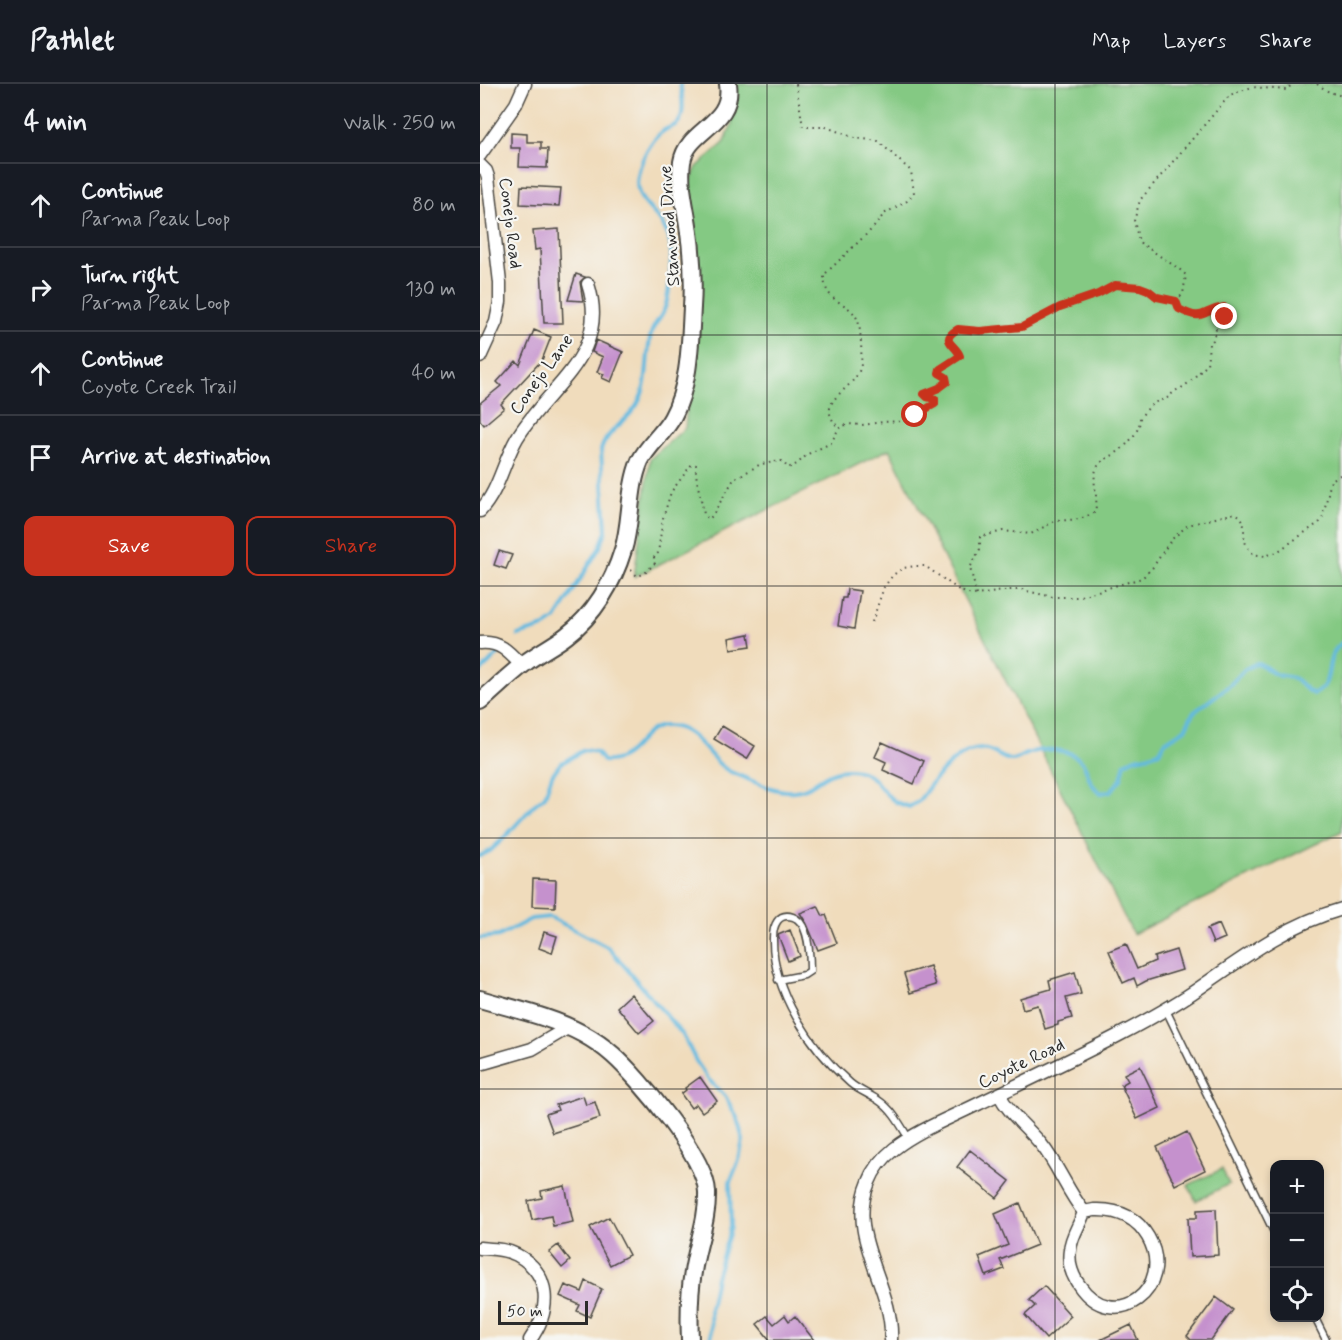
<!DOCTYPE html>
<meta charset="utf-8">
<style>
:root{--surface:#171b24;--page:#242831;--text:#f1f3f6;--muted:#9ea1a6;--line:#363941;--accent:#c8321e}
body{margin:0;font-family:Mynerve,sans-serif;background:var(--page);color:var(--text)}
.controls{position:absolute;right:18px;bottom:18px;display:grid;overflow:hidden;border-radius:12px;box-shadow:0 3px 9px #0003}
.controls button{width:54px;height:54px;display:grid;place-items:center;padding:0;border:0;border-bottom:2px solid var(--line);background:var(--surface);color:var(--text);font:30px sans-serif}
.scale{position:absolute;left:18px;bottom:15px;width:90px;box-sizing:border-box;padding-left:6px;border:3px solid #2b2b2b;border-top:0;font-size:16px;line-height:21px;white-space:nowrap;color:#2b2b2b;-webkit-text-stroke:4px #f6f6f2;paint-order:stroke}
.stop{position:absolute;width:18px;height:18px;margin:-14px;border:4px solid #c8321e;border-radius:50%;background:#fff}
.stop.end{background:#c8321e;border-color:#fff;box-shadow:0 2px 6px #0008}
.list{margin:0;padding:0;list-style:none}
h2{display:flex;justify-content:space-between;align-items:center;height:78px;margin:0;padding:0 24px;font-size:26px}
h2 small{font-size:20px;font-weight:400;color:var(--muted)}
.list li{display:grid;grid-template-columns:39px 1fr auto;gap:18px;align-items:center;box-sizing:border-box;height:84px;padding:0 24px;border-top:2px solid var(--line)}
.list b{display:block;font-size:22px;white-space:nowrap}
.list p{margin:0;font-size:20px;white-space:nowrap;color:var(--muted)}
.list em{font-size:20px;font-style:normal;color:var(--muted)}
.actions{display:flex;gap:12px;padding:18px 24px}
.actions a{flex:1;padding:14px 0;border:2px solid var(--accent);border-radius:12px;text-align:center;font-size:21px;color:var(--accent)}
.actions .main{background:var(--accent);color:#fff}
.icon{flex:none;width:33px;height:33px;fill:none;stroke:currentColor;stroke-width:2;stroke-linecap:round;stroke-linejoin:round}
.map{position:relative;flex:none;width:862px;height:1256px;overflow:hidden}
header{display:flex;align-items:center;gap:36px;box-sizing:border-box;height:84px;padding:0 30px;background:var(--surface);border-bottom:2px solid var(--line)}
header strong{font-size:28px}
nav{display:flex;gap:33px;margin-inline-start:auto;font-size:21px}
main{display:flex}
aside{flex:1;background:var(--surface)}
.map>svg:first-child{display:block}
.green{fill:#84c983;stroke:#587a57;stroke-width:1.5}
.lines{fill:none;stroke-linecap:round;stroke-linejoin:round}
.stream{stroke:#62b9df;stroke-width:4}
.building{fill:#c591cd}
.lane-casing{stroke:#494641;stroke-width:9}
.street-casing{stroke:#494641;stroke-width:15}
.secondary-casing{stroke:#494641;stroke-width:20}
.path{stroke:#494641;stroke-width:2;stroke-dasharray:1.5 4.5;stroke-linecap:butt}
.lane{stroke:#fff;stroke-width:6}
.street{stroke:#fff;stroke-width:12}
.secondary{stroke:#fff;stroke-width:16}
.route{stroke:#c8321e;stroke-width:8}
.grid{fill:none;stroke:#2b2b2b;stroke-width:1.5;stroke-opacity:0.55}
.labels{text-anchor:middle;stroke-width:4.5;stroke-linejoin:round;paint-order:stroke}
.street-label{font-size:18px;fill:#2b2b2b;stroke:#f6f6f2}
</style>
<header>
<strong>Pathlet</strong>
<nav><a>Map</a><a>Layers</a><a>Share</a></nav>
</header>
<main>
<aside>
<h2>4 min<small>Walk · 250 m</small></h2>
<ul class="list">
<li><svg class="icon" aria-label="ahead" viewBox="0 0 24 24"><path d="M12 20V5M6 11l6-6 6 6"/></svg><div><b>Continue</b><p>Parma Peak Loop</p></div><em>80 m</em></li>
<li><svg class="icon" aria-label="right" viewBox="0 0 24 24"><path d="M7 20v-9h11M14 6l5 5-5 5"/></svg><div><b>Turn right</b><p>Parma Peak Loop</p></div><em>130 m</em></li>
<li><svg class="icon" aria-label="ahead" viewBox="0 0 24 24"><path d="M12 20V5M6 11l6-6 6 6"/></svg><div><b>Continue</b><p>Coyote Creek Trail</p></div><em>40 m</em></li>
<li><svg class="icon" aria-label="arrive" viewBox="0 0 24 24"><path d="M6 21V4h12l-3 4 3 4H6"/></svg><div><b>Arrive at destination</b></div></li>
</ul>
<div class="actions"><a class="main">Save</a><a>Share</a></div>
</aside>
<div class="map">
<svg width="862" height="1256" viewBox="0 0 862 1256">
<rect width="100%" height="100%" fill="#f6f6f2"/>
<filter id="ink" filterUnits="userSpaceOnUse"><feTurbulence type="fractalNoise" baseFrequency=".0167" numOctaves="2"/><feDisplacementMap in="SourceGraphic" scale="12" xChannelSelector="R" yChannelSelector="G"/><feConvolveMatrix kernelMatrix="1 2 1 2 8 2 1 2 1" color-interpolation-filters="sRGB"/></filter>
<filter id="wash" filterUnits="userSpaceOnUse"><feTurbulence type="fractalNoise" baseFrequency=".008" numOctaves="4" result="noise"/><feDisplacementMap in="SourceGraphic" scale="24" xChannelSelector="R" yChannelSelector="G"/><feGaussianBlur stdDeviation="1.35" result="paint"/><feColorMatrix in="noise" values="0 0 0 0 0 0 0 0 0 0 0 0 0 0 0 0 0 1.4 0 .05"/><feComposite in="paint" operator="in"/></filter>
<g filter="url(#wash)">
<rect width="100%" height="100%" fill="#f0dcbc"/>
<!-- green -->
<path class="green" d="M239,0H862V747L653,850L409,365L154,493L170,375L205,344L215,238L207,104L217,83L244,59L252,40Z
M742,1085L749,1100L716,1117L708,1101Z"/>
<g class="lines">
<!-- stream -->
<path class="stream" d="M38,551L65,543L76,535L120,463L126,447L121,366C127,346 146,339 157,321C170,299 165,274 171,250C173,241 180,235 184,226C190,212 190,192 191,176C192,162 189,149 181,138C170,122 153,115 158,91C161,76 170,57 182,48C188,42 196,44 200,36C205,26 202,10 200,0
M0,588L20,568
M0,772L10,767L24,754L54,721L65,712L72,691L80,680L104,666L116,668L123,677C156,680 159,640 188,642C218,643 230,680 253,689C272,696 294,709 314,707C338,706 342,681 378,687C396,690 401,709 416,718C419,720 425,721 429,723C441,717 443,711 451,700C460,688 479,669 494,666C514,662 520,677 533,676C539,675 545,670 550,669C563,664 584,665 595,672C612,682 603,697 621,709L631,707L641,695L645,679L655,674L667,672L679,668L685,658L705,645L713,629L750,601L765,585L777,579C787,582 789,588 797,591C803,593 810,592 815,595C824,601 823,605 834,610C857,599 841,574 862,559
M0,854L19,852L51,835L70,833L129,864L203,951L216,977L228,995L245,1012L257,1034L263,1056L259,1076L250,1098L251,1143L236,1193L230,1224L231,1256"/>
</g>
<g id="blocks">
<!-- building -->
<path class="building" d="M31,49L47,50V58H61V65H68L67,84L39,83L40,64H31Z
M41,102L81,104L79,122L40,120Z
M79,145L83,239H64L60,165L55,166L53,147Z
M96,190L105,193L100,198L103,217L88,216Z
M54,246L71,253L62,276L21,320L24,324L4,341L0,336V319L21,302L17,298L36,277L40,281Z
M116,256L143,268L131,298L122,294L124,290L117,288L123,273L112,268Z
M19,467L32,471L26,485L14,481Z
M367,505L380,507L374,545L358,542L362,514H366Z
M269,550L271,562L251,565L249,554Z
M242,642L275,662L267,675L234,655Z
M402,658L444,677L434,700L403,686L406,678L395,673Z
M53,795L76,796L75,823L52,822Z
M338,822L343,832L346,831L357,859L338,866L327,840L320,829Z
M739,840L745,854L733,859L727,845Z
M310,846L320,872L308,877L298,851Z
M64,848L77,852L72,869L59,864Z
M646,860L657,885L675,877L674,873L696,866L702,886L666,897L657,902L654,894L643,899L629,867Z
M450,882L456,901L430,909L424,890Z
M595,888L601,910L586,914L592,934L578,938V941L565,945L558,921L543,925L540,914L571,905L569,896Z
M151,910L174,937L159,949L137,923Z
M660,982L680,1024L657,1035L641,1001L648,997L644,990Z
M220,993L237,1017L222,1028L216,1020L211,1024L201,1010L206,1006L205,1004Z
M103,1012L106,1021L115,1018L120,1034L73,1049L66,1030L78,1026L76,1021Z
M707,1048L725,1086L695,1101L677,1063Z
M490,1066L530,1097L517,1114L477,1083Z
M85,1102L93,1138L73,1142L71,1132L52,1136L48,1117L62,1114L61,1107Z
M540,1119L557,1161L520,1176L524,1185L506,1192L499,1173L528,1161L515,1130Z
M736,1125L738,1171L710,1173L708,1134H717V1126Z
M129,1133L149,1171L130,1181L110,1143Z
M78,1161L90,1177L82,1184L69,1168Z
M106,1197L122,1205L110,1233L97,1227L100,1221L80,1212L85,1201L102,1208Z
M564,1202L591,1232L566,1255L545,1231L555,1222L549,1216Z
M736,1213L753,1226L731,1256H711L707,1252Z
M305,1231L309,1237L315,1232L334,1256H290L277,1240L287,1232L294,1240Z
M651,1241L658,1256H620Z"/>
</g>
</g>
<g filter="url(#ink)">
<use href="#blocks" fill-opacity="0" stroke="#494641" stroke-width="1.5"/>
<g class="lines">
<!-- lane casing -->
<g class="lane-casing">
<path id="lane" d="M298,896L324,891L330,887C330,873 329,838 313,833C298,828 293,842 293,854C292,907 331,965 370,999C378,1006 389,1010 398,1016C412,1025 420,1040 429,1055
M686,926L794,1148
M835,1234L846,1256"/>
</g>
<!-- street casing -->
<g class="street-casing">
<path id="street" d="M0,71L36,20L45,0
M0,81L6,87L8,93L20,199V218L16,238L0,273
M0,427C19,407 23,378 37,354C69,301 131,271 108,200
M0,559C20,557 29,568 42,582
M0,980L52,965L89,943
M519,1010C529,1030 547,1043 561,1060C578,1081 587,1107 604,1128
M614,1126C637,1125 656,1132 668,1153C697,1204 634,1252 599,1201C592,1191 588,1178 590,1166C591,1152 600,1141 604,1128Z
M0,1164C13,1165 26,1165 37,1171C72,1190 71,1227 50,1256
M411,1256C414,1201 365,1153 389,1098C394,1085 403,1074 414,1065C438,1046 470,1034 498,1020C544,998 591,976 637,952C662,939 688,925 712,909C760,876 805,841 862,825"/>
</g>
<!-- secondary casing -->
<g class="secondary-casing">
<path id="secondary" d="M0,618C15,605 29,591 45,579C58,569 73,562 86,552C114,531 133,499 143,466C152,438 148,405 160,377C168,361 184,349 192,334C210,301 210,259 212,223C214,195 212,168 208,141C205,121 199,99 202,78C207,45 254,41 248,0
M0,915C34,925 72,933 103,950C114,956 124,963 133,971C159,994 226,1074 227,1108C228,1135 217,1161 213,1188C209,1210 209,1233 210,1256"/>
</g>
<!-- path -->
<path class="path" d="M316,0L323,43H346L375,54L398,57L431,87L434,109L427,117L404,130L394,143L344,191C344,222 370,215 378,237C381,246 382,271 381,280C378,307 330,315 359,344
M837,0L849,8L862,12
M696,217L703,210L706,191L699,185L659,158L654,137L660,116L750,11L772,3L806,6L813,0
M359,344L368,340L382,341L403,338L424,337L455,320V315L447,313L444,310L465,300L467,294L459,289V286L480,272L469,256L470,251L478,245L500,247L542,243L580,223L618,210L635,201L661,203L668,206L677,213L696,217
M151,486L157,492L164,490L175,479L174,473L178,469L183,434L191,408L212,380L216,381C215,397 222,415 224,431L229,435L232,432L254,395L281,380L302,377L308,384L317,380L328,370L351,359L359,344
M497,511L490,484L500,465V453L523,447L551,450L575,437L600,435L614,429C621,414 609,397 618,382C621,377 628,374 633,371C645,364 661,348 660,333L673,319L687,314L695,307L705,302L727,281L729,260L733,256L738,237L745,233L747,228L746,224C736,221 725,235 713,232C708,232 703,227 699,225L696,217
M392,538L404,503L413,491L423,484L435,482H445L479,506L488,510L497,511L530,506H542L573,513H597L662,494L673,483L691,456L708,441L755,429C770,436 760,450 767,462C767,463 773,469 773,470L785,472L797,468L840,438L843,432L851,396L862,390"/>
<!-- lane -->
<use href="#lane" class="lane"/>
<!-- street -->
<use href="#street" class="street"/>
<!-- secondary -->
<use href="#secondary" class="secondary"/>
</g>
</g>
<g class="lines" filter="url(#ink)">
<!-- route -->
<path class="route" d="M435,331L455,320V315L447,313L444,310L459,304L467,298L466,293L459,289L460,285L480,272C476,260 458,257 478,245L500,247L542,243L580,223L618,210L635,201L660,203L668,206L677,213L696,217L699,225C725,239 721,226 744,223L747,228L745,233"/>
</g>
<!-- grid -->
<path class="grid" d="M287,0V1256M575,0V1256M0,251H862M0,502H862M0,754H862M0,1005H862"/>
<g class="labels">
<!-- street labels -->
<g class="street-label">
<text transform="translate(31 139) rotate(83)" y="6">Conejo Road</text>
<text transform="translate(189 142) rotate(-94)" y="6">Stanwood Drive</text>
<text transform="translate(61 290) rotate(-54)" y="6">Conejo Lane</text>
<text transform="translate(541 979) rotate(-26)" y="6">Coyote Road</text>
</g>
</g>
</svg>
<div class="controls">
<button>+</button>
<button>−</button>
<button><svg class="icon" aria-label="locate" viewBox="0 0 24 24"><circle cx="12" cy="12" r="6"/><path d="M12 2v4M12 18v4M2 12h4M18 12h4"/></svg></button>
</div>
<div class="scale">50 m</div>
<div class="stop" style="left:435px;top:331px"></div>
<div class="stop end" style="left:745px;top:233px"></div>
</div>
</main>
